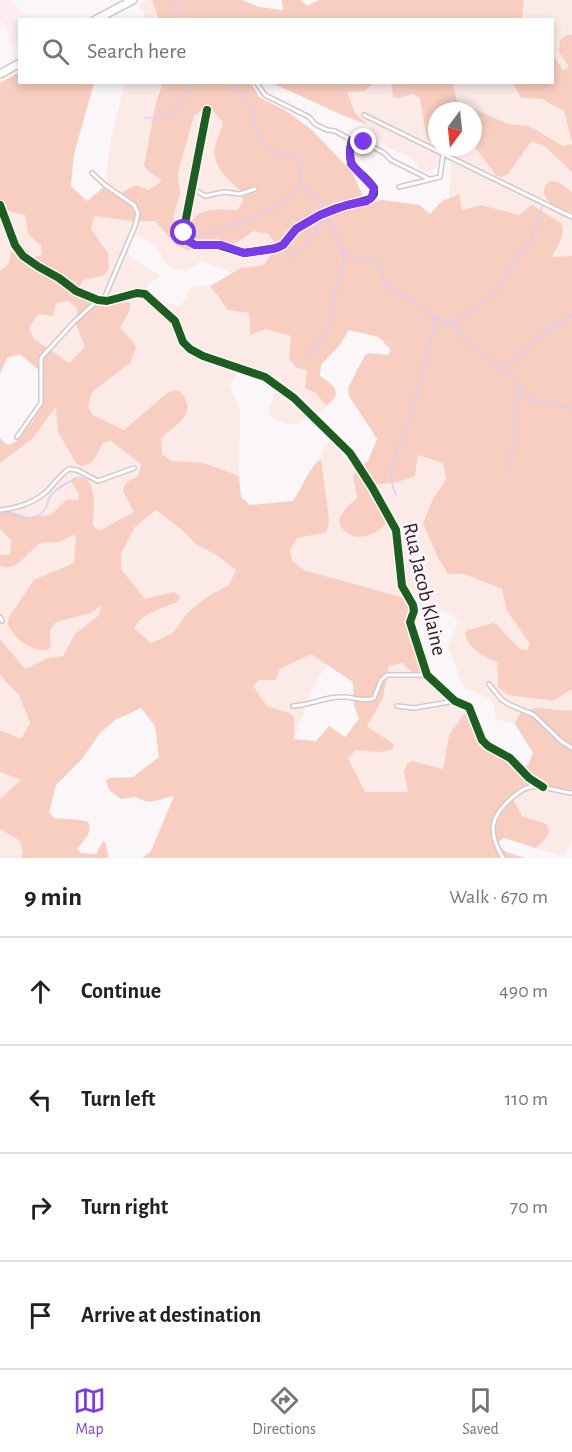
<!DOCTYPE html>
<meta charset="utf-8">
<style>
:root{--surface:#fff;--page:#f2f2f2;--text:#202124;--muted:#757577;--line:#e0e0e0;--accent:#7c3aed}
body{margin:0;font-family:"Alegreya Sans",sans-serif;background:var(--page);color:var(--text)}
.compass{position:absolute;left:428px;top:102px;width:54px;height:54px;border-radius:50%;background:var(--surface);box-shadow:0 3px 9px #0003;rotate:195deg}
.stop{position:absolute;width:18px;height:18px;margin:-14px;border:4px solid #7c3aed;border-radius:50%;background:#fff}
.stop.end{background:#7c3aed;border-color:#fff;box-shadow:0 2px 6px #0008}
.list{margin:0;padding:0;list-style:none}
h2{display:flex;justify-content:space-between;align-items:center;height:78px;margin:0;padding:0 24px;font-size:26px}
h2 small{font-size:20px;font-weight:400;color:var(--muted)}
.list li{display:grid;grid-template-columns:39px 1fr auto;gap:18px;align-items:center;box-sizing:border-box;height:108px;padding:0 24px;border-top:2px solid var(--line)}
.list b{display:block;font-size:22px;white-space:nowrap}
.list em{font-size:20px;font-style:normal;color:var(--muted)}
.icon{flex:none;width:33px;height:33px;fill:none;stroke:currentColor;stroke-width:2;stroke-linecap:round;stroke-linejoin:round}
.map{position:relative;flex:none;width:572px;height:858px;overflow:hidden}
.search{position:absolute;background:var(--surface);box-shadow:0 3px 9px #0003;left:18px;right:18px;top:18px;height:66px;display:flex;align-items:center;gap:15px;box-sizing:border-box;padding:0 21px;border-radius:0px;color:var(--muted);font-size:22px}
.sheet{height:510px;background:var(--surface)}
nav{display:flex;justify-content:space-around;align-items:center;box-sizing:border-box;height:84px;border-top:2px solid var(--line);background:var(--surface);font-size:16px;color:var(--muted)}
nav a{display:grid;justify-items:center;gap:3px}
nav .on{color:var(--accent)}
.map>svg:first-child{display:block}
.built{fill:#fdecf4}
.green{fill:#fbeae6}
.forest{fill:#f7cec0;fill-rule:evenodd}
.lines{fill:none;stroke-linecap:round;stroke-linejoin:round}
.stream{stroke:#d9cdfc;stroke-width:1.5}
.street-casing{stroke:#d2c9cd;stroke-width:6}
.highway-casing{stroke:#d2c9cd;stroke-width:10}
.street{stroke:#fefefe;stroke-width:3}
.highway{stroke:#fefefe;stroke-width:7}
.cycleway-casing{stroke:#fdf5f9;stroke-width:11}
.cycleway{stroke:#1b5e20;stroke-width:8}
.route{stroke:#7c3aed;stroke-width:8}
.labels{text-anchor:middle;stroke-width:6;stroke-linejoin:round;paint-order:stroke}
.street-label{font-size:21px;fill:#2b1e25;stroke:#fdf5f9}
</style>
<div class="map">
<svg width="572" height="858" viewBox="0 0 572 858">
<rect width="100%" height="100%" fill="#fbf7f9"/>
<!-- built -->
<path class="built" d="M0,0H12L27,19L20,20L19,44L17,42L11,46L5,27L0,20Z"/>
<!-- green -->
<path class="green" d="M148,0H152L159,19H145L143,10L138,5Z
M524,0H572V35H566L562,58L570,67L563,70L553,55L552,20H522Z
M391,82L392,95L403,97L412,94L420,98C427,126 420,137 448,153L465,147H473V145L488,164L492,171L508,174L531,142L543,145L572,172V192L558,182L568,212H572V256L551,257L563,233L536,206L519,215L477,205L462,210L459,200L453,195L449,197L451,167L449,161H443L430,172H423L410,157L389,148L380,141L365,122L355,113L347,92C359,91 365,92 373,83Z
M125,83H175H166L158,92L144,165L150,172L163,181L149,190L136,185L121,193L108,185C104,155 118,113 125,83Z
M453,83H513L521,98L542,99L564,111L572,144L563,146L531,127L508,124L457,100Z
M208,106L223,122L214,150L228,181L241,191L243,202L237,210L223,209L190,223L183,239L173,217L180,194L178,173L194,116Z
M0,202C7,213 14,212 25,215C27,230 30,236 41,246L42,256L33,258L22,245L11,246L9,263L0,271Z
M94,216L132,221H155L165,233L200,250L208,251L230,247L255,231L267,234L277,246L264,265L241,268L232,273L201,261L186,271L174,269L165,263C158,246 156,243 137,236L132,237L128,254L135,260L159,275V278L147,284V288C154,297 170,306 181,306C192,289 186,284 210,286C222,306 226,309 249,313V333L253,335L266,329L291,336C290,354 284,366 307,370L305,385L308,389L316,393L326,406C314,420 309,416 296,424C287,425 273,421 268,412C270,407 275,399 274,393C272,383 246,373 237,374L230,385L240,411L239,476L204,463L172,461L162,454L161,438C174,426 190,421 185,400L167,393L124,430L93,415L88,406L92,392L123,369L131,338L120,328L129,312L123,301H97L78,289L83,280L103,276L106,249L91,229Z
M69,301L78,309L77,327L85,347L69,363L33,339L29,328L38,314H54L56,303Z
M57,406L58,432L76,463L84,466L98,454L103,443L112,441L141,464L138,477C114,487 126,495 135,512L99,531C89,519 95,499 90,483L72,484L79,493L78,501L66,500L51,515L28,517L0,508V463L32,439Z
M330,441L337,443L359,467L353,482L357,498L341,513L340,524L345,531L355,537L375,532L386,523L374,497L376,484C386,482 413,483 417,470C418,466 417,460 418,455L443,463L446,480L425,517L427,533L444,570L452,575L464,574L502,589L507,611L530,644L527,650L520,649L502,629L489,623L467,630L475,651L497,662V683L508,695L548,701L560,698L572,689V710L537,708L516,719L515,724L496,719L494,705L490,699L463,686L448,646L458,623L454,616L429,606L416,611C404,590 332,583 307,572C302,569 297,564 292,561L290,550L297,538L324,534L327,531C333,505 308,461 330,441Z
M156,510L204,550L218,556L236,570L229,585L210,595L188,612L173,633L151,643L134,628C142,616 158,607 172,605L174,592L145,600L121,569V554L135,527Z
M0,529L11,539L10,555H0Z
M76,535L74,563L56,571L9,617L26,645L44,650L51,642L50,630L56,622L91,613L101,604L99,615C82,629 74,637 64,656L48,658L25,669L0,639V566L3,567L23,558L42,543L56,542Z
M311,653L327,664L313,687L294,739V717L285,712L267,706L253,686L259,680H276L280,669Z
M402,662L414,676C442,674 448,695 470,706L449,735L443,770L416,762L404,772L408,792H365L347,758L356,751L389,740L380,737L367,726L383,698L389,665Z
M0,674L4,680L19,695L30,723L21,739L0,730Z
M0,772L21,780L0,799Z
M538,783L566,791L572,789V839L565,855H559L536,848L546,838L522,816L513,799L519,788Z
M0,829L20,841L23,852L21,858H0Z"/>
<!-- forest -->
<path class="forest" d="M152,0H242L259,7L283,10L282,0H301L307,6L319,0H524L522,19L159,20Z
M566,35H572V143L564,111L542,99L521,98L513,83L552,82L553,55L563,70L569,67L559,52L560,40Z
M19,72L20,82L94,83L74,154L71,186L87,201L105,186L108,185L121,193L136,185L149,190L162,181L147,170L144,165L156,102L162,85L175,82H251L259,97L288,112L312,130L352,172L366,202L383,200L419,205L430,214L442,201L459,194L462,210L481,205L519,215L532,205L561,223C567,234 557,246 552,257L572,256V689L553,701L508,695L498,687L497,662C483,656 471,651 465,635L467,630L493,623L496,624L520,649L527,650L530,644L507,611L502,589L464,574H448L438,558L423,523L433,499L446,480L443,463L418,455L415,476L395,483L376,484L374,497L386,523C379,533 367,537 355,537C328,524 341,512 357,498L353,476L359,467L368,461L377,439L349,396L348,388L365,355L369,353L388,355L391,350L379,337L349,330L339,346L321,365L320,376C333,385 345,392 326,406L316,393L305,388L307,370L297,368L289,359L291,336L266,329L250,335L249,313L228,310L210,286L241,268L264,265L277,246L268,234L254,231L230,247L208,251L187,250L176,245L155,221H132L94,216L91,229L108,253L109,269L103,276L83,280L79,289L97,301H123L130,303L129,312L120,328L133,341L136,348L130,363L92,392L88,406L93,415L124,430L167,393L174,390L179,391C201,413 175,425 161,438L162,454L172,461L204,463L239,476L241,497L250,505L293,501C301,490 311,464 321,459L329,520L327,531L325,533L297,538L290,550L292,561L306,571L405,598L415,608L413,633L428,675L423,679H419L402,663L389,666L383,698L367,726C375,733 387,738 394,745L393,749L380,752L356,750L348,758L365,792H408L404,772L407,764L412,761L443,769L449,735L470,706L475,714L483,744L518,769L528,765L533,753L515,724C522,697 553,713 572,710V789L566,791L538,783L519,788L513,799L522,816L546,824L549,831L546,838L536,848L504,838L497,843L506,852L525,858H142L151,851L174,796C158,799 150,806 136,797L121,799L109,790L106,781L109,778L133,777L159,757L155,726L141,708L115,720L100,733L82,759L56,785L49,812L54,818L80,820L88,822L90,826L88,835L77,849L81,853L96,854L103,841L105,842L109,858H21L23,852L20,841L0,829V799L21,780L0,772V730L21,739L30,723L19,695L4,680L0,674V639L25,669L48,658L63,656L75,634L99,615L101,605L91,613L56,622L50,630L51,646L48,650C30,651 16,640 8,625L9,617L34,580L74,563L76,535C69,536 65,540 58,542C52,544 46,541 40,544C26,553 17,572 0,566V555H10L11,540L0,529V508L28,517L51,515L66,500H78L79,493L72,484V480C77,475 81,477 87,479C97,493 93,509 93,525L99,531L134,512L123,491C124,482 130,480 138,477L141,464L111,441L103,443C97,454 95,465 80,466L76,463L58,432L56,407L32,439L0,463V438L7,445C17,443 19,438 25,431C43,412 41,396 41,372L20,354L7,358L0,374V271L9,263L12,244L17,243L22,245L33,257L42,255L41,246L28,234L25,215C14,212 7,213 0,202V83ZM208,106L223,122C221,131 217,138 215,146C211,165 229,181 241,191L243,202L237,210C223,210 201,206 192,221C188,227 187,233 183,238L173,217L180,194L178,173L194,116ZM69,301L77,309V327L85,347L69,363L34,339L29,328L38,314L53,316L56,303ZM156,510L183,531L197,545L218,556L236,570L229,585L210,595L188,612L173,633L151,643L134,628C143,613 160,609 176,603L180,597L174,592L145,599L121,569V554L135,527ZM311,654L353,682L354,705L359,719L345,737L329,726L316,741L294,739V717L289,713L267,706L253,686L259,680H276L280,669Z
M272,83H373L365,91L347,92L355,113L368,125L342,115Z
M391,83H453L457,101L508,124L529,126L563,146L572,144V172L543,145L531,142L508,174L501,177L496,175L473,145V111H437V147L427,139L426,134L420,98L412,94L399,98L393,97Z
M550,181L558,182L572,192V212C558,212 532,194 550,181Z"/>
<g class="lines">
<!-- stream -->
<path class="stream" d="M173,0L182,20
M230,82C236,92 246,98 251,108C255,115 254,123 257,131C263,147 277,156 293,156L301,164C296,197 316,186 326,209
M145,118C172,117 184,107 192,82
M196,238C225,225 288,214 300,182
M342,251L352,258L376,259L382,265V276L387,286L416,303L434,317L454,325L467,343L514,378L518,388L527,397L539,402L572,408
M290,258L305,246L317,226L327,217
M453,323L484,302L500,286L517,256L526,248L532,239L542,206
M307,355L322,339L328,329L329,318L343,263C345,243 329,233 328,214
M502,366L511,363L540,336L572,315
M510,467L515,436V402L518,389
M396,495L392,484L391,472L393,461L410,419L434,328V318
M0,508C13,517 37,526 46,507C47,506 48,499 49,498C54,490 68,482 76,478"/>
<!-- street casing -->
<g class="street-casing">
<path id="street" d="M256,82L265,95L309,117L315,124L327,130L335,131L355,142H364L384,153L391,160L429,179
M207,110L184,229L186,239L195,245H218L244,253L277,248L283,245L296,229L320,215L337,208L370,199L374,194V188C360,167 344,171 352,140
M364,115L572,217
M92,173L105,185L134,205L138,213L135,226L103,301
M399,187L440,177L443,154
M192,188L205,196L224,192L240,194L255,189
M0,205L15,245L23,256L39,267L59,278L76,291L98,300L107,301L137,293L145,294L175,321L183,342L190,349L203,356L265,377L294,398L350,453L372,487L396,530L402,586L413,605L414,611L410,622L427,675L455,701L469,707L482,740L488,746L510,758L529,778L543,787
M17,437L41,403V358L73,323L98,300
M0,510C15,509 33,503 45,493C53,486 59,475 69,469L77,470L98,481L134,468
M0,617L2,621
M489,684L501,699L508,704L534,715L561,741L572,748
M293,706C311,705 324,697 341,697C352,696 364,703 374,698L381,680L387,675H427
M397,706L414,708L455,701
M503,858C487,831 490,816 514,796C518,793 524,788 530,787C545,785 558,792 572,793"/>
</g>
<!-- highway casing -->
<g class="highway-casing">
<path id="highway" d="M95,20L133,0
M0,74L20,63"/>
</g>
<!-- street -->
<use href="#street" class="street"/>
<!-- highway -->
<use href="#highway" class="highway"/>
<!-- cycleway casing -->
<g class="cycleway-casing">
<path id="cycleway" d="M207,110L184,229L186,239L195,245H218L244,253L277,248L283,245L296,229L320,215L337,208L370,199L374,194V188C360,167 344,171 352,140
M0,205L15,245L23,256L39,267L59,278L76,291L98,300L107,301L137,293L145,294L175,321L183,342L190,349L203,356L265,377L294,398L350,453L372,487L396,530L402,586L413,605L414,611L410,622L427,675L455,701L469,707L482,740L488,746L510,758L529,778L543,787"/>
</g>
<!-- cycleway -->
<use href="#cycleway" class="cycleway"/>
</g>
<g class="lines">
<!-- route -->
<path class="route" d="M184,233L189,242L195,245H221L244,253L273,249L283,245L296,229L320,215L347,205L367,201L372,197L374,188L351,164L350,151L352,140L364,142"/>
</g>
<g class="labels">
<!-- street labels -->
<g class="street-label">
<text transform="translate(425 589) rotate(77)" y="7">Rua Jacob Klaine</text>
</g>
</g>
</svg>
<svg class="compass" viewBox="-18 -18 36 36"><path d="M0-13l5 13h-10z" fill="#e53935"/><path d="M0 13l5-13h-10z" fill="#757577"/></svg>
<div class="stop" style="left:184px;top:233px"></div>
<div class="stop end" style="left:364px;top:142px"></div>
<div class="search"><svg class="icon" aria-label="search" viewBox="0 0 24 24"><circle cx="10" cy="10" r="6"/><path d="M15 15l6 6"/></svg>Search here</div>
</div>
<section class="sheet">
<h2>9 min<small>Walk · 670 m</small></h2>
<ul class="list">
<li><svg class="icon" aria-label="ahead" viewBox="0 0 24 24"><path d="M12 20V5M6 11l6-6 6 6"/></svg><div><b>Continue</b></div><em>490 m</em></li>
<li><svg class="icon" aria-label="left" viewBox="0 0 24 24"><path d="M17 20v-9H6M10 6l-5 5 5 5"/></svg><div><b>Turn left</b></div><em>110 m</em></li>
<li><svg class="icon" aria-label="right" viewBox="0 0 24 24"><path d="M7 20v-9h11M14 6l5 5-5 5"/></svg><div><b>Turn right</b></div><em>70 m</em></li>
<li><svg class="icon" aria-label="arrive" viewBox="0 0 24 24"><path d="M6 21V4h12l-3 4 3 4H6"/></svg><div><b>Arrive at destination</b></div></li>
</ul>
</section>
<nav>
<a class="on"><svg class="icon" aria-label="map" viewBox="0 0 24 24"><path d="M3 6l6-2 6 2 6-2v14l-6 2-6-2-6 2zM9 4v14M15 6v14"/></svg>Map</a>
<a><svg class="icon" aria-label="directions" viewBox="0 0 24 24"><path d="M12 3l9 9-9 9-9-9zM9 14v-3h6M13 9l2 2-2 2"/></svg>Directions</a>
<a><svg class="icon" aria-label="saved" viewBox="0 0 24 24"><path d="M7 4h10v16l-5-4-5 4z"/></svg>Saved</a>
</nav>
